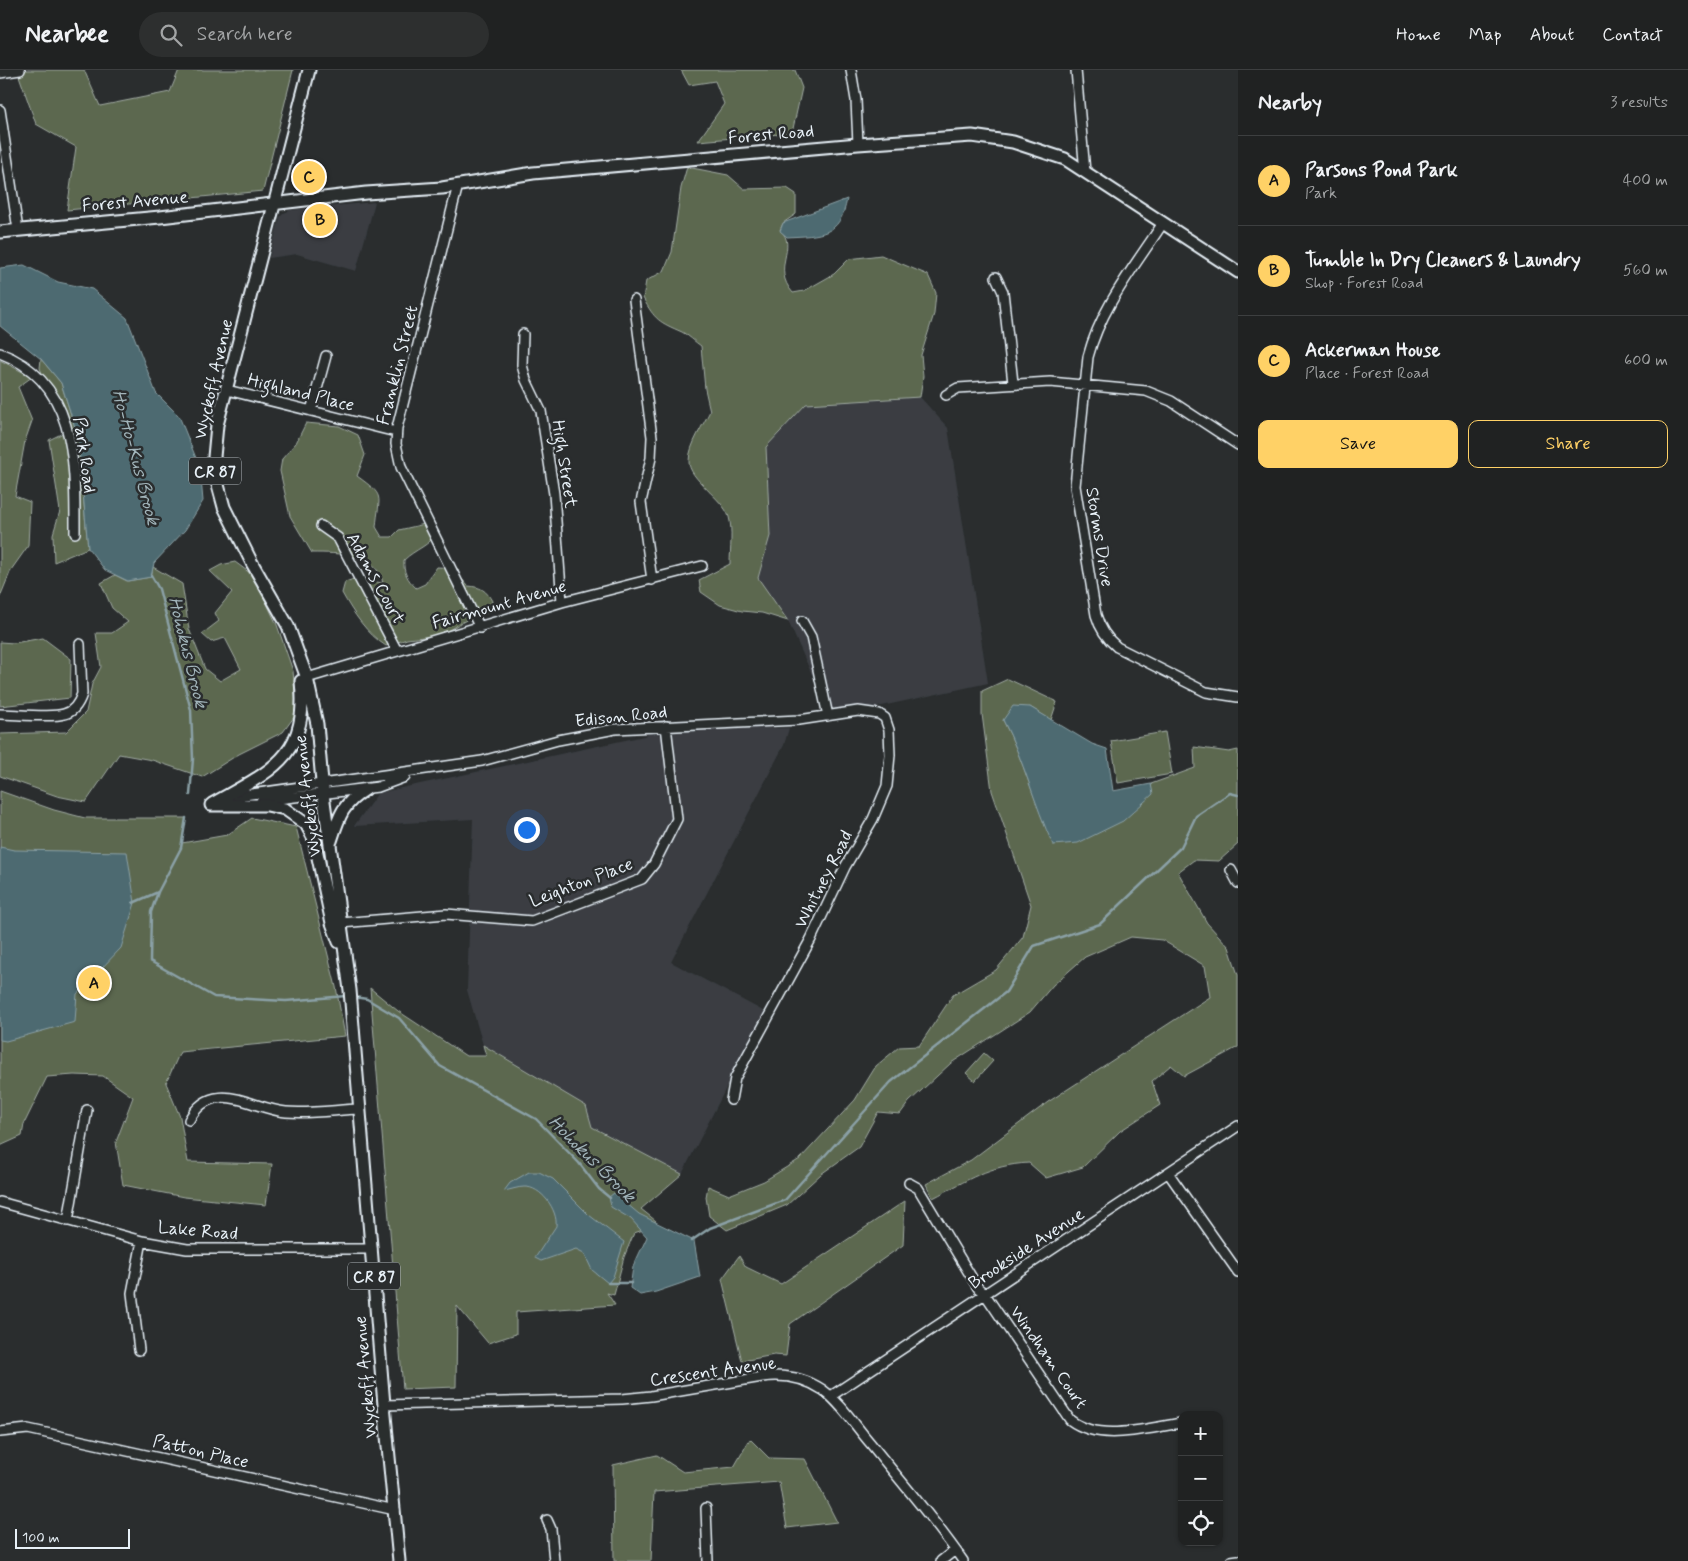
<!DOCTYPE html>
<meta charset="utf-8">
<style>
:root{--surface:#202222;--page:#2d2f2f;--text:#f1f3f6;--muted:#a2a4a5;--line:#3d3f40;--accent:#ffd166}
body{margin:0;font-family:Mynerve,sans-serif;background:var(--page);color:var(--text)}
.controls{position:absolute;right:15px;bottom:15px;display:grid;overflow:hidden;border-radius:10px;box-shadow:0 1px 4px #0004}
.controls button{width:45px;height:45px;display:grid;place-items:center;padding:0;border:0;border-bottom:1px solid var(--line);background:var(--surface);color:var(--text);font:25px sans-serif}
.scale{position:absolute;left:15px;bottom:12px;width:115px;box-sizing:border-box;padding-left:5px;border:2px solid #e8f1f8;border-top:0;font-size:14px;line-height:18px;white-space:nowrap;color:#e8f1f8;-webkit-text-stroke:4px #2a2d2e;paint-order:stroke}
.you{position:absolute;left:526px;top:759px;width:18px;height:18px;margin:-12px;border:4px solid #fff;border-radius:50%;background:#1a73e8;box-shadow:0 0 0 8px #1a73e833}
.badge{display:grid;place-items:center;width:32px;height:32px;border-radius:50%;background:var(--accent);color:#111;font-size:16px;font-weight:700}
.pin{position:absolute;translate:-50% -50%;border:2px solid #fff;box-shadow:0 1px 5px #0006}
.list{margin:0;padding:0;list-style:none}
h2{display:flex;justify-content:space-between;align-items:center;height:65px;margin:0;padding:0 20px;font-size:21px}
h2 small{font-size:16px;font-weight:400;color:var(--muted)}
.list li{display:grid;grid-template-columns:32px 1fr auto;gap:15px;align-items:center;box-sizing:border-box;height:90px;padding:0 20px;border-top:1px solid var(--line)}
.list b{display:block;font-size:19px;white-space:nowrap}
.list p{margin:0;font-size:16px;white-space:nowrap;color:var(--muted)}
.list em{font-size:16px;font-style:normal;color:var(--muted)}
.actions{display:flex;gap:10px;padding:15px 20px}
.actions a{flex:1;padding:11px 0;border:1px solid var(--accent);border-radius:10px;text-align:center;font-size:18px;color:var(--accent)}
.actions .main{background:var(--accent);color:#111}
.icon{flex:none;width:28px;height:28px;fill:none;stroke:currentColor;stroke-width:2;stroke-linecap:round;stroke-linejoin:round}
.map{position:relative;flex:none;width:1238px;height:1491px;overflow:hidden}
header{display:flex;align-items:center;gap:30px;box-sizing:border-box;height:70px;padding:0 25px;background:var(--surface);border-bottom:1px solid var(--line)}
header strong{font-size:24px}
nav{display:flex;gap:28px;margin-inline-start:auto;font-size:18px}
.search{width:350px;height:45px;background:var(--page);display:flex;align-items:center;gap:12px;box-sizing:border-box;padding:0 18px;border-radius:28px;color:var(--muted);font-size:19px}
main{display:flex}
aside{flex:1;background:var(--surface)}
.map>svg:first-child{display:block}
.built{fill:#3a3e43}
.green{fill:#5b674f;stroke:#a2aca4}
.water{fill:#4d6b71;stroke:#8ba1a7}
.lines{fill:none;stroke-linecap:round;stroke-linejoin:round}
.stream{stroke:#8ba1a7;stroke-width:2.5}
.minor-casing{stroke:#e8f1f8;stroke-width:12}
.major-casing{stroke:#e8f1f8;stroke-width:15}
.minor{stroke:#2a2d2e;stroke-width:9}
.major{stroke:#2a2d2e;stroke-width:11}
.labels{text-anchor:middle;stroke-width:5;stroke-linejoin:round;paint-order:stroke}
.shield{fill:#2a2d2e;stroke:#afb6bb;stroke-width:1}
.shield-label{font-size:16px;font-weight:bold;fill:#e8f1f8}
.street-label{font-size:18px;fill:#e8f1f8;stroke:#2a2d2e}
.water-label{font-size:19px;font-style:italic;fill:#a2b5bb;stroke:#2a2d2e}
</style>
<header>
<strong>Nearbee</strong>
<div class="search"><svg class="icon" aria-label="search" viewBox="0 0 24 24"><circle cx="10" cy="10" r="6"/><path d="M15 15l6 6"/></svg>Search here</div>
<nav><a>Home</a><a>Map</a><a>About</a><a>Contact</a></nav>
</header>
<main>
<div class="map">
<svg width="1238" height="1491" viewBox="0 0 1238 1491">
<rect width="100%" height="100%" fill="#2a2d2e"/>
<filter id="ink" filterUnits="userSpaceOnUse"><feTurbulence type="fractalNoise" baseFrequency=".02" numOctaves="2"/><feDisplacementMap in="SourceGraphic" scale="10" xChannelSelector="R" yChannelSelector="G"/><feConvolveMatrix kernelMatrix="1 2 1 2 8 2 1 2 1" color-interpolation-filters="sRGB"/></filter>
<g filter="url(#ink)">
<!-- built -->
<path class="built" d="M375,132L356,201L297,184L269,188L280,147L284,143L291,140Z
M920,327L948,358L988,613L831,647L788,551L758,508L770,466L766,377L806,334Z
M740,658H789L784,675L671,892L765,942L682,1104L592,1057L586,1036L483,975L467,920L473,749L354,756L378,723L644,666L655,660Z"/>
<!-- green -->
<path class="green" d="M17,0H84L100,36L170,22L179,0H293L263,121L67,140L76,77L36,54Z
M681,0H795L802,18L792,63L698,71L724,34L715,11L689,15Z
M687,97L728,105L744,119L787,118L796,124V144L783,153L780,160C799,177 770,197 793,223L804,221L834,204L849,189L881,185L928,205L936,223L934,244L921,285L923,306L920,327L806,334L766,377L770,466L758,508L788,551L762,543L742,541L720,535L701,522L699,510L730,494C730,480 733,461 729,447C723,428 688,409 689,391C689,375 704,354 710,341L705,319L701,276C695,272 688,265 682,262C659,252 655,250 643,228L646,211L664,201L672,182L681,118Z
M41,289L61,313L78,367L88,478L54,492L53,464L60,441L49,370L65,362L40,298Z
M0,290L32,307L18,317L32,351L25,371L15,426L30,432L28,476L11,500L0,527Z
M306,353L339,356L358,365L365,385L357,406C386,427 379,424 376,457L382,467H392L399,460L429,453L437,462C430,476 415,479 404,490C403,502 407,509 416,518L425,514L437,497L457,498L461,508L468,516C481,517 486,520 492,531L489,542L468,549L440,565L407,569L386,576C367,564 353,543 342,523L345,512L354,509L383,513C377,483 337,483 312,483L290,446L280,401L282,389L296,373Z
M235,492L254,506L277,555L293,601L297,643L283,662L239,684L202,707L152,690L119,684L86,732L57,726L0,706V664L66,662L86,642L92,614L101,597L96,563H112L128,552L112,538L101,513L115,505L127,511L151,507L153,497L182,514L189,559L205,599L220,611L241,599L225,568L211,572L202,564L219,551L215,543L232,522L210,501L221,495Z
M43,568L71,589L70,628L0,636V572L14,573Z
M1008,609L1057,632L1051,650L1030,637L1003,650C1024,690 1034,734 1054,775L1152,724L1151,714L1195,698L1194,677L1229,682L1238,680V774L1219,791L1194,790L1178,802L1207,853L1229,877L1238,905V977L1184,1006L1171,995L1152,1011L1160,1035L1120,1061L1083,1097L1046,1108L1029,1093C989,1095 968,1110 933,1128L926,1114L971,1090L1048,1032L1210,927L1205,896L1162,870L1131,867L1085,887L1053,915L1030,942L951,993L909,1032L900,1044L878,1042L859,1077L821,1104L787,1135L727,1160L709,1146L706,1127L708,1116L729,1125L764,1111L800,1089L855,1030L876,996L899,977L919,976L953,925L996,900L1023,867L1031,835L992,721L982,644V621Z
M1165,662L1172,704L1118,713L1111,671Z
M0,721L54,740L85,748H186L182,773L227,765L252,748L296,757L336,917L345,966L180,982L166,1013L180,1047L188,1092L272,1094L266,1135L184,1127L123,1115L116,1072L133,1027L103,1006L74,1005L47,1007L24,1054L22,1066L0,1076Z
M370,918L398,941L466,986H486L483,975L586,1036L592,1057L682,1104L641,1139L656,1151L643,1160L634,1163L624,1187L614,1225L607,1223L615,1235L516,1242V1264L488,1273L457,1236L456,1317L403,1319Z
M984,983L993,991L975,1011L966,1003Z
M905,1131L903,1175L790,1254L786,1286L774,1285L742,1291L722,1209L739,1186L746,1197L781,1214Z
M750,1369L769,1388L805,1389L837,1452L787,1458L779,1412L654,1422L651,1491H614L613,1395L657,1385L683,1402L734,1397Z"/>
<!-- water -->
<path class="water" d="M847,129C840,167 821,165 787,167L780,161L783,153Z
M24,195L58,212L92,219L127,248L156,323L179,346L200,398L203,431L185,460L154,493L151,507L128,511L105,500L88,478L78,367L61,313L41,289L0,256V198Z
M1013,636L1030,637L1092,674L1107,679L1113,721L1151,714L1153,724L1123,751L1078,773L1053,775C1034,734 1024,690 1003,650Z
M0,777L14,780L127,782L135,833L121,878L77,924L75,952L6,971L0,970Z
M529,1102H539L553,1109L589,1145L624,1172L613,1207L608,1213L592,1200L584,1183L576,1179L541,1191L535,1188L556,1156C558,1140 541,1116 524,1117C518,1117 510,1120 504,1121L510,1113Z
M614,1123L639,1144L694,1171L700,1207L656,1222L640,1225L630,1218L633,1197L647,1167L631,1149L611,1137L609,1127Z"/>
<g class="lines">
<!-- stream -->
<path class="stream" d="M151,505L159,519L191,640L193,689L190,725
M186,748L181,778L158,822L151,842L150,891L214,927L286,931L346,926
M133,833L158,822
M354,927L367,929L399,948L440,996L536,1049L579,1093L599,1119L610,1128
M691,1171L710,1158L785,1130L891,1012L1006,922L1034,876L1100,854L1181,777L1196,746L1230,723L1238,725
M608,1213H631"/>
<!-- minor casing -->
<g class="minor-casing">
<path id="minor" d="M851,0L856,30L858,74
M1076,0L1085,102
M0,3L20,0
M0,40L18,160
M458,115L397,358L396,374L401,397L480,558
M1163,153C1135,196 1101,237 1088,287L1075,416L1096,545C1100,559 1106,568 1117,577L1206,622L1238,627
M996,207L1003,222L1013,313
M634,230L652,367L651,388L641,432L652,510
M523,264L522,295L526,310L541,341L554,424L562,532
M0,283C77,312 75,392 75,463
M227,320L396,362
M946,325L958,318L1050,312L1146,321L1171,331L1238,375
M311,341L326,286
M321,456L338,468L397,581
M802,551L811,567L828,646
M307,608L562,532L702,496
M0,644C14,644 53,648 64,644C74,642 79,633 82,624L80,574
M224,731L244,725L482,691L558,670L615,659L799,650L858,641L879,644L885,648L889,660L890,685L887,716L873,749L845,797L811,869L735,1008L731,1030
M261,731L378,717L405,707
M1231,800L1238,813
M341,853L446,844L532,851L642,809L654,794L677,749L666,656
M189,1050C213,1006 252,1039 286,1042C310,1044 335,1040 359,1039
M1169,1104L1238,1202
M909,1113L918,1118L978,1218L985,1224L1070,1350C1101,1373 1146,1358 1182,1353
M0,1132L142,1171L187,1179H372
M68,1151L87,1040
M139,1280L132,1223L142,1171
M831,1326L1238,1056
M384,1335L622,1329L651,1326L762,1307C784,1304 805,1308 823,1320C842,1334 856,1357 871,1374C902,1413 935,1450 963,1491
M0,1362L28,1359L395,1440
M706,1438L708,1491
M547,1450L551,1459L554,1491
M941,1491L955,1480
M1231,1491L1238,1490"/>
</g>
<!-- major casing -->
<g class="major-casing">
<path id="major" d="M309,0L217,355L214,387L215,404L224,437L252,493L288,556L307,608L317,654L323,724L350,920L384,1335L399,1491
M0,162L160,147L366,123L442,118L533,103L858,74L972,66L1013,72L1065,89L1238,202
M212,734C270,701 309,688 301,611
M211,735H267L285,739L306,754L314,769L332,853L339,872
M331,771C339,746 343,733 366,719"/>
</g>
<!-- minor -->
<use href="#minor" class="minor"/>
<!-- major -->
<use href="#major" class="major"/>
</g>
</g>
<g class="labels">
<!-- shield labels -->
<g class="shield">
<rect x="189" y="387.5" width="52" height="27" rx="4"/>
<rect x="348" y="1192.5" width="52" height="27" rx="4"/>
</g>
<g class="shield-label">
<text x="215" y="407">CR 87</text>
<text x="374" y="1212">CR 87</text>
</g>
<!-- street labels -->
<g class="street-label">
<text transform="translate(771 64) rotate(-5)" y="6">Forest Road</text>
<text transform="translate(135 131) rotate(-5)" y="6">Forest Avenue</text>
<text transform="translate(397 295) rotate(-76)" y="6">Franklin Street</text>
<text transform="translate(213 309) rotate(-77)" y="6">Wyckoff Avenue</text>
<text transform="translate(301 322) rotate(14)" y="6">Highland Place</text>
<text transform="translate(85 385) rotate(82)" y="6">Park Road</text>
<text transform="translate(565 394) rotate(81)" y="6">High Street</text>
<text transform="translate(1100 467) rotate(81)" y="6">Storms Drive</text>
<text transform="translate(376 508) rotate(61)" y="6">Adams Court</text>
<text transform="translate(499 534) rotate(-16)" y="6">Fairmount Avenue</text>
<text transform="translate(621 646) rotate(-6)" y="6">Edison Road</text>
<text transform="translate(307 726) rotate(-97)" y="6">Wyckoff Avenue</text>
<text transform="translate(823 809) rotate(-63)" y="6">Whitney Road</text>
<text transform="translate(581 812) rotate(-21)" y="6">Leighton Place</text>
<text transform="translate(198 1160) rotate(5)" y="6">Lake Road</text>
<text transform="translate(1026 1178) rotate(-33)" y="6">Brookside Avenue</text>
<text transform="translate(1049 1287) rotate(55)" y="6">Windham Court</text>
<text transform="translate(713 1301) rotate(-8)" y="6">Crescent Avenue</text>
<text transform="translate(365 1307) rotate(-95)" y="6">Wyckoff Avenue</text>
<text transform="translate(201 1381) rotate(13)" y="6">Patton Place</text>
</g>
<!-- water labels -->
<g class="water-label">
<text transform="translate(137 387) rotate(75)" y="7">Ho-Ho-Kus Brook</text>
<text transform="translate(189 582) rotate(76)" y="7">Hohokus Brook</text>
<text transform="translate(593 1088) rotate(45)" y="7">Hohokus Brook</text>
</g>
</g>
</svg>
<div class="controls">
<button>+</button>
<button>−</button>
<button><svg class="icon" aria-label="locate" viewBox="0 0 24 24"><circle cx="12" cy="12" r="6"/><path d="M12 2v4M12 18v4M2 12h4M18 12h4"/></svg></button>
</div>
<div class="scale">100 m</div>
<div class="you"></div>
<div class="pin badge" style="left:94px;top:913px">A</div>
<div class="pin badge" style="left:320px;top:150px">B</div>
<div class="pin badge" style="left:309px;top:107px">C</div>
</div>
<aside>
<h2>Nearby<small>3 results</small></h2>
<ul class="list">
<li><span class="badge">A</span><div><b>Parsons Pond Park</b><p>Park</p></div><em>400 m</em></li>
<li><span class="badge">B</span><div><b>Tumble In Dry Cleaners &amp; Laundry</b><p>Shop · Forest Road</p></div><em>560 m</em></li>
<li><span class="badge">C</span><div><b>Ackerman House</b><p>Place · Forest Road</p></div><em>600 m</em></li>
</ul>
<div class="actions"><a class="main">Save</a><a>Share</a></div>
</aside>
</main>
